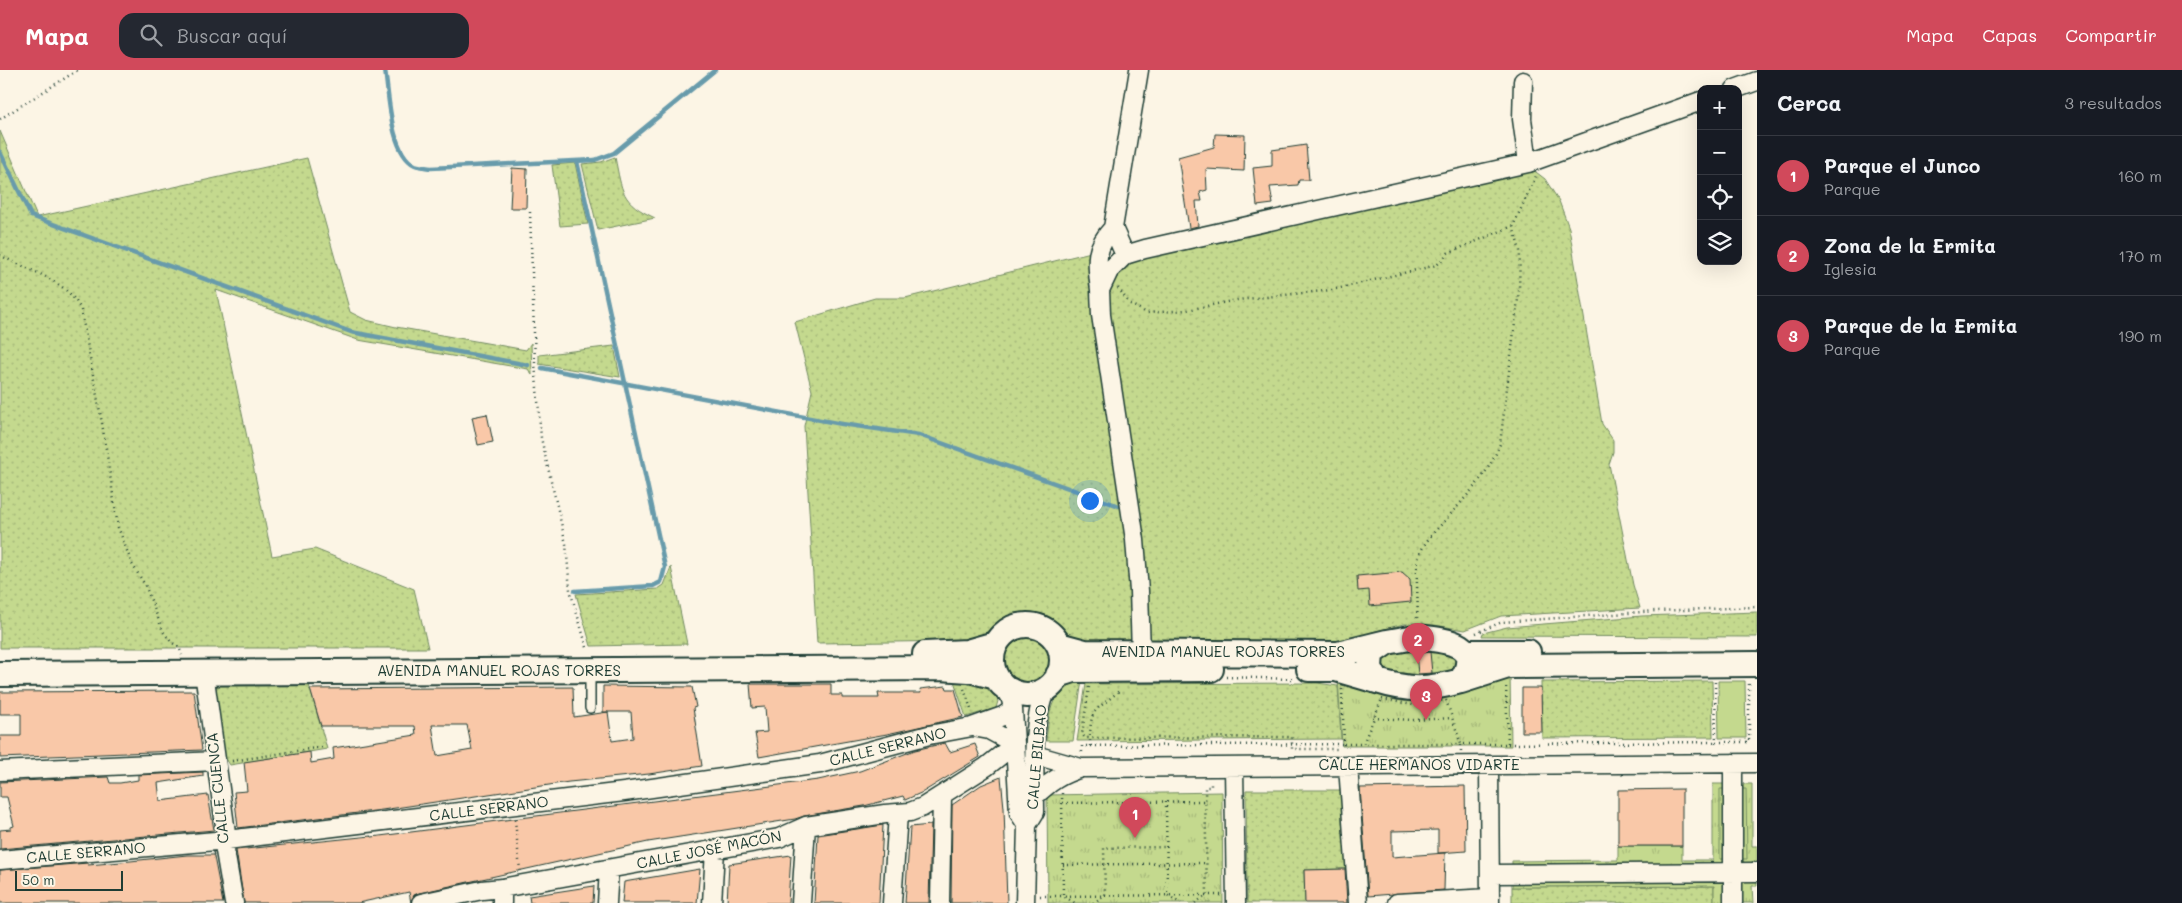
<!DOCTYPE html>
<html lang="es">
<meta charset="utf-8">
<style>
:root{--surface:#171b24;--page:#242831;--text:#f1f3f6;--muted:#9ea1a6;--line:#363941;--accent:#d1495b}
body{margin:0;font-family:Mali,sans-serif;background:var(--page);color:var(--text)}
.controls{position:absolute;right:15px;top:15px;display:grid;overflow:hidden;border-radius:10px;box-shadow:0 5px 20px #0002}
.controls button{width:45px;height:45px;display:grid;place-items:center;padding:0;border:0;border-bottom:1px solid var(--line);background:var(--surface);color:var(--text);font:25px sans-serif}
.scale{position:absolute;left:15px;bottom:12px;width:108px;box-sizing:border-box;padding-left:5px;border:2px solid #1f3d34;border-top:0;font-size:14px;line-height:18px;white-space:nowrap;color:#1f3d34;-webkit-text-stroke:4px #fcf5e5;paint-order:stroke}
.you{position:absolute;left:1089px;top:430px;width:18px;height:18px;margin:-12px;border:4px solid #fff;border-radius:50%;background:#1a73e8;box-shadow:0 0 0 8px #1a73e833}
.badge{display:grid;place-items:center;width:32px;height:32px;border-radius:50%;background:var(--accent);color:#fff;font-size:16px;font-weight:700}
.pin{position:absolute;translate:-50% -41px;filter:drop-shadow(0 1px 2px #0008)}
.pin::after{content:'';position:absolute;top:26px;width:18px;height:15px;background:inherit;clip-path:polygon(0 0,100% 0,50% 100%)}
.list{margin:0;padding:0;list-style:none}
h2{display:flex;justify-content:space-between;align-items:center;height:65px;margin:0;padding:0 20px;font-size:21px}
h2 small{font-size:16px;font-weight:400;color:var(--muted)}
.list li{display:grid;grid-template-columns:32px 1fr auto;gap:15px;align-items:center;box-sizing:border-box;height:80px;padding:0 20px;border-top:1px solid var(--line)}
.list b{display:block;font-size:19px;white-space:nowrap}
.list p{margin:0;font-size:16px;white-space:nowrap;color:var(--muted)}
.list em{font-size:16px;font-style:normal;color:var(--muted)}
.icon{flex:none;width:28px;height:28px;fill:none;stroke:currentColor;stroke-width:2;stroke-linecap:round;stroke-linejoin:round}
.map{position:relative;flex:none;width:1757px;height:833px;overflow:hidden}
header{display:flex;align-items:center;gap:30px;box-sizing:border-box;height:70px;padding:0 25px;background:var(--accent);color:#fff}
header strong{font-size:24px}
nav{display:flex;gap:28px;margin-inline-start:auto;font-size:18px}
.search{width:350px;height:45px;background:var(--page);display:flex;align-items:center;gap:12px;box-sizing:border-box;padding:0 18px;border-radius:15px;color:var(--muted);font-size:19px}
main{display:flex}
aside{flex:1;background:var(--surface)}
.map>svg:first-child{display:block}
.grass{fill:url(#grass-dots);stroke:#728b61}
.park{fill:url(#park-tufts);stroke:#728b61}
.garden{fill:#c4d98e;stroke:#728b61}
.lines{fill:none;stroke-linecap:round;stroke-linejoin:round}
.stream{stroke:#689bab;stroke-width:4.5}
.building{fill:#f9c8a8;stroke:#1f3d34;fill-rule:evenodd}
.lane-casing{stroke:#1f3d34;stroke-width:12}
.street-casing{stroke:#1f3d34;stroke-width:21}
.secondary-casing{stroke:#1f3d34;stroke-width:28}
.path{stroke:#1f3d34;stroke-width:2.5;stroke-dasharray:1 4;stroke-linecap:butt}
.lane{stroke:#fcf5e5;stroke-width:9}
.street{stroke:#fcf5e5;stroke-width:18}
.secondary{stroke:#fcf5e5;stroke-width:24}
.labels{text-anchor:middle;stroke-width:4;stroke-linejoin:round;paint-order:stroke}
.street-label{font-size:15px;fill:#1f3d34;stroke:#fcf5e5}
</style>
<header>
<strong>Mapa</strong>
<div class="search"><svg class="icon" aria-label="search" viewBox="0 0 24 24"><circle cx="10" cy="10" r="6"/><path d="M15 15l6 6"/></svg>Buscar aquí</div>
<nav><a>Mapa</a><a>Capas</a><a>Compartir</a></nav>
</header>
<main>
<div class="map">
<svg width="1757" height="833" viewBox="0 0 1757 833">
<defs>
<pattern id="grass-dots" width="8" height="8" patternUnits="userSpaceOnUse" patternTransform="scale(1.25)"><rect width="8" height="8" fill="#c4d98e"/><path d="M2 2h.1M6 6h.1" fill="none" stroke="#a8bb7b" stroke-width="1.8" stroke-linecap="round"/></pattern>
<pattern id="park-tufts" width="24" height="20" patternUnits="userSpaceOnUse" patternTransform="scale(1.25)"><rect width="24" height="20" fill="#c4d98e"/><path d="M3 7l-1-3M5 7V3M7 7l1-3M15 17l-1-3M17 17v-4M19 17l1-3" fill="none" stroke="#a8bb7b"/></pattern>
</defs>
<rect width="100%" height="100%" fill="#fcf5e5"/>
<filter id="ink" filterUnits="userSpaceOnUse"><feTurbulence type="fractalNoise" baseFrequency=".02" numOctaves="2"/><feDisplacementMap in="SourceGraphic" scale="10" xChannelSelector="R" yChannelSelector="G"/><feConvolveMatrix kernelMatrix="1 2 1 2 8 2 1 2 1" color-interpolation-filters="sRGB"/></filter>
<g filter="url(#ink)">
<!-- grass -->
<path class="grass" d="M0,61L37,147L307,88L350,242L366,250L396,257L526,280L531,273L532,305L528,299L358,270L216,220L272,486L315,479L414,519L428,578H0Z
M615,87C622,122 621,132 655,148L598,160L582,94L601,92Z
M575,93L588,154L560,156L552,95Z
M1532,99L1545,109L1559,131L1569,158L1602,354L1613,370V382L1609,394L1633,515L1640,538L1501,546L1465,560L1434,555L1404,554L1372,562L1349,572L1147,570L1106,231L1108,216L1126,192Z
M1091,182L1126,445L1135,571H1079L1047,548L1032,544L1016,546L1001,551L980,567L966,571L817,573L804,356L812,321L795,252L875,228H905Z
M614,276L620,307L539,294V285Z
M671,497L687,574L591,576L576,524L658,519L664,515Z
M1757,542V567L1482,566L1483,563L1507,557L1642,546Z
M1004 590a23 23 0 1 1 46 0a23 23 0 1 1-46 0Z
M1425,576L1457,587L1458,599L1443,608L1385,604L1379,590L1391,580Z
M969,610C982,614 991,619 998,631L996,638L966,647L954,611Z
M1082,610L1073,671H1046C1050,640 1049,621 1082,610Z
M1712,611L1713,667L1542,668L1541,612Z
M1317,613L1338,616L1341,669L1077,671L1086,614Z
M214,614L309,615L327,679L230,695L225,687Z
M1246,720H1343L1348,799L1304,800L1305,833H1247Z
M1714,816V833H1512V817Z"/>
<!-- park -->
<path class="park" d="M1510,602L1511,676H1342L1338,608C1356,615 1376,626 1396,630C1436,638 1475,617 1510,602Z
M1713,714H1752V776H1757V816H1752L1753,833H1714V816L1512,817V791L1618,790V776H1682V790H1713Z
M1222,722L1223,833H1048L1047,725Z"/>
<!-- garden -->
<path class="garden" d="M1718,611H1745L1746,668H1719Z
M1720,719H1746L1747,789H1720Z"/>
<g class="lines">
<!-- stream -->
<path class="stream" d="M385,0C389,25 390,83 415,95C420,97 426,97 431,98L595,90L614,83L715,0
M0,82L31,146L351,262L528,295
M542,298L842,354L919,365L1119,436
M575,521L653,516L661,512L665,497L577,91"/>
</g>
<!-- building -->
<path class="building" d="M1215,64L1245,65L1244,101L1206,99L1207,120L1200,122L1202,131H1196L1198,156L1189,158L1178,87L1214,77Z
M1306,75L1309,110H1299L1298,115L1270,117L1273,134L1257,136L1253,98L1272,96V80Z
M512,98L527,99L526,138H510Z
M487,344L493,372L478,375L472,347Z
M1402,502L1410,509L1411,532L1370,536L1369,520L1358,521L1357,506Z
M1430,582L1432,603L1418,604L1416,583Z
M750,614H831V625H842V628H879L878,623H921L920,619L946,616L947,619H955L963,647L887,664L759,687L755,663L767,662L765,637L752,638Z
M603,616L692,617L696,637L693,638L702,696L649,704L569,712L382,740L238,758L234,722L247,721L244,692L310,682L311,693L334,689L333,678L416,665L415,656H321L310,619L573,617L574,647L608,642L612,671L633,668L631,642H603ZM432,655H467L472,680L437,686Z
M1522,618H1541L1542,662H1522Z
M194,621L202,680L0,688V666H21V644H0V622Z
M945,673L950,682L975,674L980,687L923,722L905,730L903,726L864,736L804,746L795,749L648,772L419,823L414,825L411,833L409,822L358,833H244L236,780L371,766L372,767L818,710L860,701L915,680Z
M203,702V706L158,713L160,731L208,725L214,760L0,779V760L11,759V757L14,756L7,727H0V712L108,707L110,713H120L138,710V705Z
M1001,707L1004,738L1007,833H951L952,735L981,715Z
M1465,716L1466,781L1438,783V760L1392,761V787L1445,783L1444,820L1368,826L1360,718Z
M1682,719V776H1618V720Z
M883,755L879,833H814L818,765Z
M931,755L929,833H905L910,757Z
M213,782L223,833H0V800L88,793V795L121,792L187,785H214Z
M791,785L788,833H727L729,794Z
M700,799L697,833H622L624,812Z
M1345,799L1347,833H1305L1304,800Z
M594,816L593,833H530L529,826Z"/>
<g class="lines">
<!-- lane casing -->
<g class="lane-casing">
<path id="lane" d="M590,601V638"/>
</g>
<!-- street casing -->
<g class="street-casing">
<path id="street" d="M1523,11L1522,49L1528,93
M1735,19L1757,11
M1125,185L1113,158L1139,0
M1100,220C1097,194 1093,179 1113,158
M1141,583L1139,521L1135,470L1101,245L1100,220L1109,201L1125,185L1145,179L1528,93L1701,31
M204,602L227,770L225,781L234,833
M1009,620L1013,639L1019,743L1027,755L1025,833
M1035,685L1081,698L1757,693
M1733,693V833
M1489,695L1490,833
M1348,696L1358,833
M1234,697L1236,833
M0,701L216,691
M1035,726C1051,711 1060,705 1081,698
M1027,755L1035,742C1035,702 1030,656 1046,619
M0,790L227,770L624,722L820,694L929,665L972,657L1003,646L1013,639
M1490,804L1757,802
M421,833L482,820L502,818L779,768L806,756L885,744L910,742L923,737L986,697L1015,674L989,660L973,657
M502,833V818
M607,833L609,799
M712,833L715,780
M801,833L806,756
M892,833L898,744
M940,833L942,726
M1397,833L1490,828"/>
</g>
<!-- secondary casing -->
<g class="secondary-casing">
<path id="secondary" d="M992 590a35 35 0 1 1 70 0a35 35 0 1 1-70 0Z
M1416,567C1444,570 1485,572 1461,611C1427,620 1410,621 1377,611L1370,598L1371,583L1387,572Z
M1059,575L1085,582L1338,584L1387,572
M1466,582H1528
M925,584L967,582L995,574
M1309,599H1336L1377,611
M0,604L940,598L969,600L996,607
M1058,605L1074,600L1211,599
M1461,611L1508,596L1757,594"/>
</g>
<!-- path -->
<path class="path" d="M0,49L78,0
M530,142L535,293L541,368L566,474L570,520L588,581
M0,185C28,201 67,209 81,240L102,353L118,457L132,494L145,515L163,561L171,572L179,577L182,585
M1118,218L1130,234L1147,243L1187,240L1237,230L1332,220L1437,195L1448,183L1513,156
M1417,548C1419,529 1415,509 1418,490C1422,472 1437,460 1449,446C1469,423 1489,403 1500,374L1519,221L1520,181L1513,156L1536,106
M1003,557C1018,546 1037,549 1051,559
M1476,563L1502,552L1656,541L1757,537
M1226,607L1293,609
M1715,612L1716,672H1749V611
M1089,617L1082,664L1085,668L1292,667V679H1337
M964,619L972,642
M1342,619L1344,674H1363
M1382,629L1413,635L1446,630L1461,674H1363Z
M1373,648L1412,650L1453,648
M1508,674L1716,672
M1090,676C1090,634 1093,645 1121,619
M1461,681V674H1508L1506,616
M1082,682V676L1344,674
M232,691L322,677
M1062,723L1063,826L1075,833
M1166,731L1167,825L1181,833
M1062,733L1205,731
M515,750L520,800
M1063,795L1206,793
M1040,826L1222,825
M1093,833L1105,825L1104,778L1167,777
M1195,833L1207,825L1205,717H1211V711"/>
<!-- lane -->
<use href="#lane" class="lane"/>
<!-- street -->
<use href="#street" class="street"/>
<!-- secondary -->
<use href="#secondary" class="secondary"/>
</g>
</g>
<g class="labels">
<!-- street labels -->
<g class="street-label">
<text x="1223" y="587">AVENIDA MANUEL ROJAS TORRES</text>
<text x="499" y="606">AVENIDA MANUEL ROJAS TORRES</text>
<text transform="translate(888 677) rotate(-14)" y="5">CALLE SERRANO</text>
<text transform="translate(1037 687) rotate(-85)" y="5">CALLE BILBAO</text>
<text x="1419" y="700">CALLE HERMANOS VIDARTE</text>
<text transform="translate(218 718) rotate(-96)" y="5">CALLE CUENCA</text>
<text transform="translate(489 739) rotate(-7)" y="5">CALLE SERRANO</text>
<text transform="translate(709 780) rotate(-11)" y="5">CALLE JOSÉ MACÓN</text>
<text transform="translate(86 783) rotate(-5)" y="5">CALLE SERRANO</text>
</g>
</g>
</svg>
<div class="controls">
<button>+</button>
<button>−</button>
<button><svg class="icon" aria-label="locate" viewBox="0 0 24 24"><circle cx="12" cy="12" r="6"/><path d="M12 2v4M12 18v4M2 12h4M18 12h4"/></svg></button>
<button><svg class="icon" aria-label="layers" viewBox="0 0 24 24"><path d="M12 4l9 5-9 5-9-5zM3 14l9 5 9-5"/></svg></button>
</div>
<div class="scale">50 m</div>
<div class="you"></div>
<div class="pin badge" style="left:1135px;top:768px">1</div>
<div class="pin badge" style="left:1418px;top:594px">2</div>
<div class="pin badge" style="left:1426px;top:650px">3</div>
</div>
<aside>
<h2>Cerca<small>3 resultados</small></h2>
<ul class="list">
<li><span class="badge">1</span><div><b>Parque el Junco</b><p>Parque</p></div><em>160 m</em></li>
<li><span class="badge">2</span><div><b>Zona de la Ermita</b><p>Iglesia</p></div><em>170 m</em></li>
<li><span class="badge">3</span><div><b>Parque de la Ermita</b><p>Parque</p></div><em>190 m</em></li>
</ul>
</aside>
</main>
